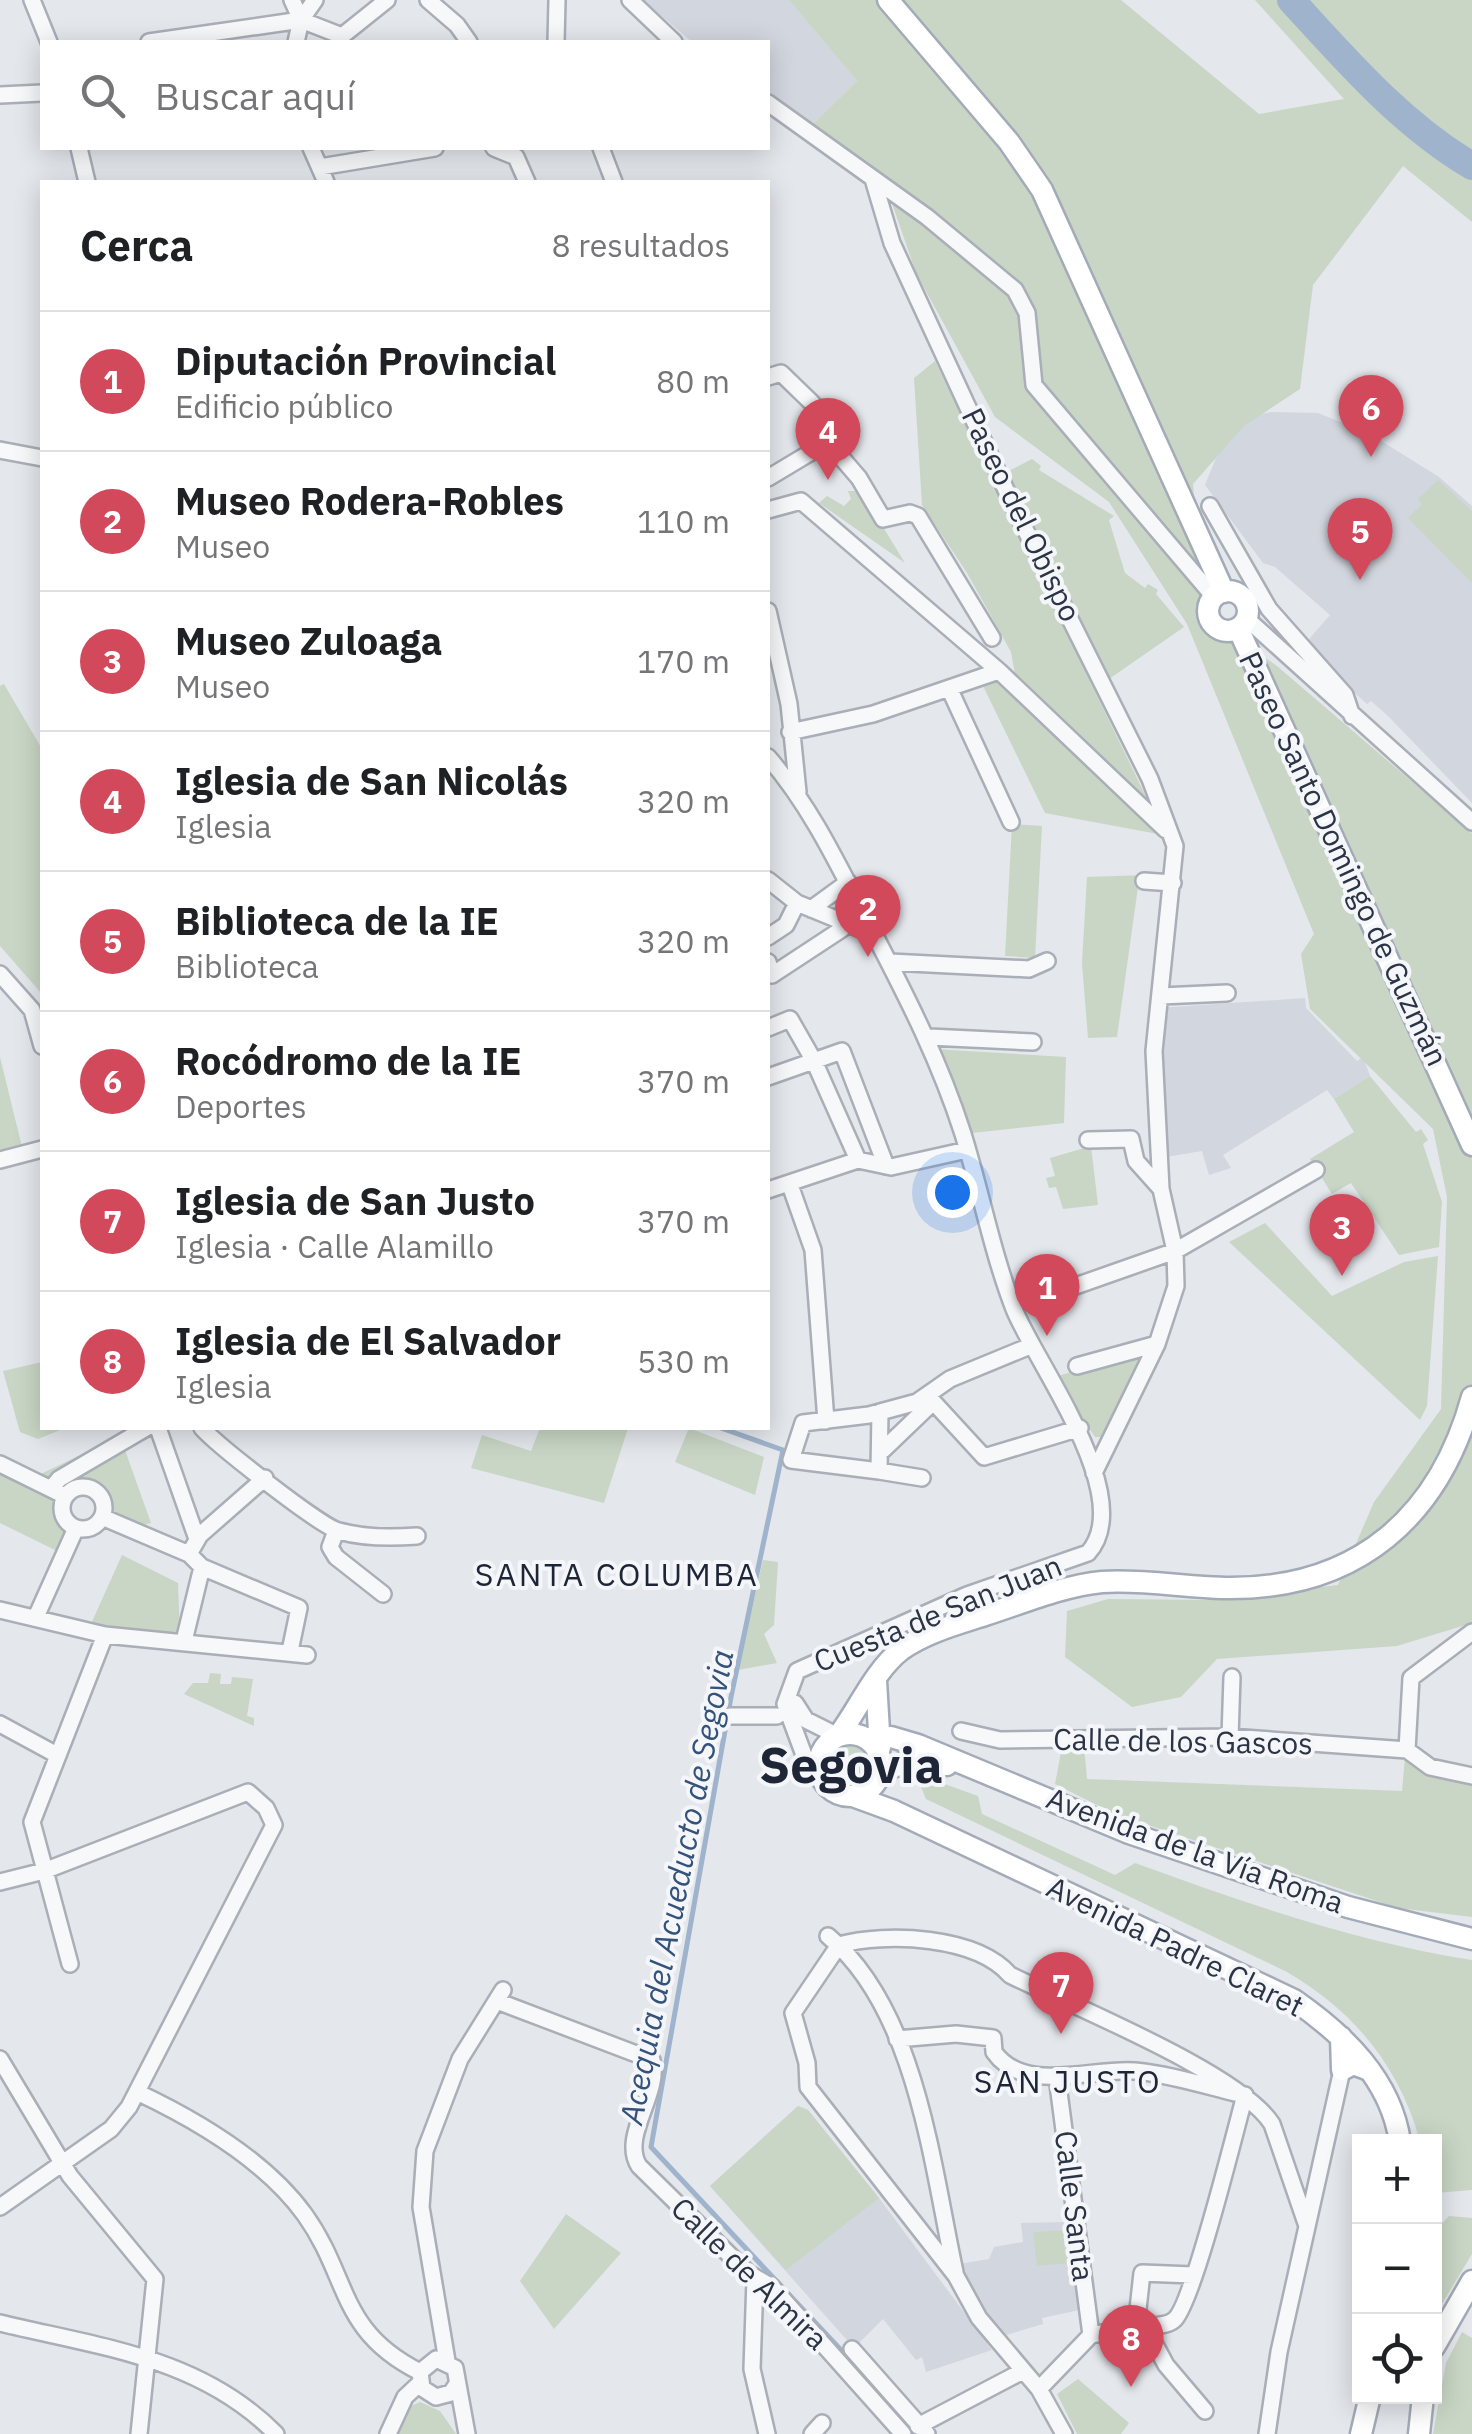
<!DOCTYPE html>
<html lang="es">
<meta charset="utf-8">
<style>
:root{--surface:#fff;--page:#f6f6f6;--text:#202124;--muted:#757577;--line:#e0e0e0;--accent:#d1495b}
body{margin:0;font-family:"IBM Plex Sans",sans-serif;background:var(--page);color:var(--text)}
.controls{position:absolute;right:30px;bottom:30px;display:grid;overflow:hidden;border-radius:0px;box-shadow:0 5px 25px #0003}
.controls button{width:90px;height:90px;display:grid;place-items:center;padding:0;border:0;border-bottom:2px solid var(--line);background:var(--surface);color:var(--text);font:50px sans-serif}
.you{position:absolute;left:952px;top:1192px;width:35px;height:35px;margin:-25px;border:8px solid #fff;border-radius:50%;background:#1a73e8;box-shadow:0 0 0 15px #1a73e833}
.badge{display:grid;place-items:center;width:65px;height:65px;border-radius:50%;background:var(--accent);color:#fff;font-size:32px;font-weight:700}
.pin{position:absolute;translate:-50% -82px;filter:drop-shadow(0 2px 5px #0008)}
.pin::after{content:'';position:absolute;top:52px;width:35px;height:30px;background:inherit;clip-path:polygon(0 0,100% 0,50% 100%)}
.list{margin:0;padding:0;list-style:none}
h2{display:flex;justify-content:space-between;align-items:center;height:130px;margin:0;padding:0 40px;font-size:42px}
h2 small{font-size:32px;font-weight:400;color:var(--muted)}
.list li{display:grid;grid-template-columns:65px 1fr auto;gap:30px;align-items:center;box-sizing:border-box;height:140px;padding:0 40px;border-top:2px solid var(--line)}
.list b{display:block;font-size:38px;white-space:nowrap}
.list p{margin:0;font-size:32px;white-space:nowrap;color:var(--muted)}
.list em{font-size:32px;font-style:normal;color:var(--muted)}
.icon{flex:none;width:55px;height:55px;fill:none;stroke:currentColor;stroke-width:2;stroke-linecap:round;stroke-linejoin:round}
.map{position:relative;flex:none;width:1472px;height:2434px;overflow:hidden}
.search{position:absolute;background:var(--surface);box-shadow:0 5px 25px #0003;left:40px;top:40px;width:730px;height:110px;display:flex;align-items:center;gap:25px;box-sizing:border-box;padding:0 35px;border-radius:0px;color:var(--muted);font-size:38px}
.panel{position:absolute;background:var(--surface);box-shadow:0 5px 25px #0003;left:40px;top:180px;width:730px;height:1250px;border-radius:0px}
.map>svg:first-child{display:block}
.built{fill:#d2d6de}
.green{fill:#c9d6c5}
.lines{fill:none;stroke-linecap:round;stroke-linejoin:round}
.stream{stroke:#9fb4cc;stroke-width:5}
.river{stroke:#9fb4cc;stroke-width:28}
.minor-casing{stroke:#a9aeb7;stroke-width:20}
.major-casing{stroke:#a3abb8;stroke-width:25}
.minor{stroke:#f7f8fa;stroke-width:15}
.major{stroke:#fff;stroke-width:20}
.labels{text-anchor:middle;stroke-width:8;stroke-linejoin:round;paint-order:stroke}
.street-label{font-size:30px;fill:#2b3445;stroke:#f4f6f9}
.neighbourhood-label{font-size:32px;letter-spacing:2.5px;fill:#1d2536;stroke:#f4f6f9}
.water-label{font-size:32px;font-style:italic;fill:#34527a;stroke:#f4f6f9}
.town-label{font-size:50px;font-weight:bold;fill:#1d2536;stroke:#f4f6f9}
</style>
<div class="map">
<svg width="1472" height="2434" viewBox="0 0 1472 2434">
<rect width="100%" height="100%" fill="#e4e7ec"/>
<!-- built -->
<path class="built" d="M643,0H789L857,81L810,127L768,95V42H692Z
M1271,412L1318,413L1370,434L1439,477L1472,506V803L1387,715L1371,701L1367,704L1303,646L1330,615L1275,567L1263,563L1205,485L1231,421Z
M1305,998L1306,1008L1357,1061L1363,1057L1370,1076L1334,1099L1327,1090L1223,1155L1231,1168L1209,1175L1202,1151L1160,1158L1158,1008Z
M798,2106L808,2110L879,2198L992,2350L926,2372L922,2357L916,2360L883,2319L854,2348L710,2186Z
M1071,2222L1079,2310L1042,2318L1043,2324L999,2337L967,2288L959,2264L989,2259L994,2247L1023,2242L1021,2223Z"/>
<!-- green -->
<path class="green" d="M789,0H1121L1259,114L1344,99L1255,0H1472V222L1403,166L1313,285L1300,389L1244,426L1193,484L1202,592L1237,637L1277,666L1472,833V1623L1397,1646L1217,1659L1181,1697L1132,1707L1065,1657L1067,1611L1108,1599L1205,1600L1338,1585L1374,1502L1441,1409L1447,1197L1433,1129L1310,1009L1301,954L1314,934L1187,624L1109,502L995,417L916,273L886,186L810,127L857,81Z
M935,361L1151,807L1015,674L1011,652L967,573L922,505L914,378Z
M1032,459L1041,466L1039,470L1114,516L1109,520L1125,573L1145,588L1148,584L1158,590L1156,594L1184,627L1109,679L1007,472Z
M1438,480L1472,511V583L1408,518L1422,504L1418,499Z
M858,486L905,563L819,503L827,496L844,506L851,499L848,491H855Z
M991,680L1003,683L1158,834L1045,813L983,686Z
M4,684L42,749V994L0,946V686Z
M1012,824L1042,826L1035,958L1005,956Z
M1146,875L1144,887H1138L1117,1037L1088,1038L1082,963L1087,877Z
M934,1049L1066,1057L1064,1123L963,1134Z
M0,1057L24,1155L0,1160Z
M1370,1076L1416,1132L1421,1129L1428,1140L1423,1144L1442,1202L1439,1247L1399,1255L1351,1183L1332,1194L1310,1159L1354,1132L1334,1099Z
M1091,1146L1098,1205L1063,1209L1056,1187L1049,1188L1046,1178L1055,1176L1050,1158Z
M1265,1223L1332,1296L1404,1262L1438,1256L1427,1406L1420,1420L1229,1242Z
M1149,1350L1107,1437H1095L1054,1377Z
M42,1362V1428H65L38,1439L20,1432L3,1371Z
M540,1428H628L604,1503L471,1468L482,1435L531,1451Z
M689,1428L764,1457L755,1495L675,1462Z
M120,1436L151,1523L137,1527L109,1514C111,1460 30,1484 67,1530L57,1551L0,1523V1470L24,1482Z
M122,1555L178,1583L180,1635L90,1626Z
M763,1560L778,1562L774,1625L764,1634L777,1663L738,1670Z
M210,1673L221,1674L220,1684H231L232,1677L253,1679L247,1716L254,1718V1726L184,1694L193,1683H208Z
M828 1765a21 21 0 1 1 42 0a21 21 0 1 1-42 0Z
M1084,1746L1087,1779L1402,1791L1405,1757L1472,1776V1917L1398,1908L1115,1814L1055,1784L1062,1747Z
M925,1777L978,1796L982,1814L1115,1875L1135,1863C1245,1903 1356,1942 1472,1960V2190L1435,2193L1434,2142L1420,2141C1399,2066 1354,2011 1287,1972L926,1799L921,1787Z
M798,2106L808,2110L879,2198L786,2270L710,2186Z
M566,2214L621,2253L554,2329L520,2281Z
M1449,2216L1472,2218V2254L1437,2312L1435,2231Z
M1068,2230L1071,2263L1037,2266L1033,2232Z
M1462,2332L1472,2338V2434H1433L1446,2363Z
M1078,2379L1129,2423L1121,2434H1077L1057,2394Z
M420,2402L440,2411L456,2434H392L406,2408Z"/>
<g class="lines">
<!-- stream -->
<path class="stream" d="M721,1428L783,1450L731,1697L651,2147L870,2381"/>
<!-- river -->
<path class="river" d="M1291,0C1346,60 1401,124 1472,166"/>
<!-- minor casing -->
<g class="minor-casing">
<path id="minor" d="M32,0L49,42
M292,0L301,20L342,36L387,0
M428,0L457,25L469,42
M630,0L674,42
M149,42L301,20
M296,42L301,20L315,0
M556,42L557,0
M0,95L42,93
M768,103L927,217L1015,290L1027,313L1034,385L1214,597
M79,148L87,182
M311,148L326,182
M494,148L516,157L527,182
M601,148L614,182
M320,167L435,148
M873,179L892,243L1013,505L1150,779L1175,846L1154,1051L1161,1189L1175,1251L1176,1286L1157,1344L1094,1473
M768,377L781,373L812,403L824,424
M0,450L42,458
M768,478L828,442L859,478L883,519L910,513L918,516L992,638
M1210,506L1269,609L1345,695L1352,716
M768,510L801,501L999,671L1166,830
M768,611L789,704L798,792
M1247,619L1472,822
M949,688L1011,822
M790,732L873,714L999,671
M768,757C813,809 841,871 873,932C908,999 940,1062 963,1134C981,1192 992,1252 1014,1309C1036,1364 1138,1498 1088,1553L967,1595L797,1671L785,1704L807,1763L823,1782
M768,880L797,903L875,935
M1144,881L1173,883
M811,909L848,882
M768,937L786,925L797,903
M768,962L772,975L842,929L848,886
M890,962L1029,969L1047,961
M0,974L32,1010L42,1046
M1161,996L1227,993
M768,1028L790,1019L814,1061L858,1160
M929,1037L1033,1042
M768,1077L842,1051L886,1166
M1088,1140L1131,1139L1136,1161L1161,1189
M0,1160L42,1149
M790,1185L813,1250L826,1421
M768,1190L858,1160L891,1167L967,1150
M1033,1301L1175,1251L1316,1170
M1077,1366L1157,1344
M927,1395L984,1457L1080,1428
M880,1412L879,1471L791,1460L803,1423L869,1415L917,1402L950,1379L1030,1346
M158,1428L197,1539
M202,1428C217,1445 321,1527 339,1531C364,1538 392,1538 417,1536
M883,1450L932,1403
M0,1464L59,1493
M879,1471L922,1478
M62 1508a21 21 0 1 1 42 0a21 21 0 1 1-42 0Z
M51,1489L59,1479L146,1428
M102,1517L189,1554L200,1535L265,1478
M336,1531L330,1547L336,1557L383,1594
M189,1554L202,1567L299,1608L290,1651
M0,1610L105,1635L307,1655
M36,1617L76,1528
M184,1641L202,1567
M795,1703L806,1720L838,1736
M730,1716H777
M0,1724L57,1755
M961,1731L1000,1740L1230,1737L1407,1750
M1230,1737L1232,1677
M1407,1750L1411,1678L1472,1632
M1407,1750L1430,1767L1472,1776
M0,1882L44,1871L248,1792L266,1808L274,1825L129,2107L111,2129L0,2207
M828,1936C917,2010 932,2166 955,2272
M839,1945C886,1932 976,1936 1010,1975C1070,2005 1241,2074 1272,2124L1307,2226
M839,1945L793,2013L807,2063L808,2087L956,2276L979,2318L1039,2389L1064,2434
M70,1964L32,1822L105,1635
M497,2001L652,2060C661,2093 620,2136 639,2166L748,2273L772,2287L903,2434
M897,2039L956,2034L993,2038L994,2052C1024,2095 1093,2067 1135,2071C1168,2074 1203,2085 1235,2093
M0,2059L70,2176L155,2279L139,2434
M1057,2077L1091,2335
M139,2093C198,2121 266,2161 305,2215C350,2278 338,2331 420,2372
M1193,2275L1142,2273L1136,2327C1147,2326 1166,2327 1174,2320C1192,2307 1236,2128 1245,2095
M755,2279L752,2369L767,2434
M0,2323C99,2347 200,2357 276,2434
M1145,2326L1166,2365L1205,2411
M852,2349L927,2434
M447,2361L421,2207L425,2151L460,2059L503,1990
M457,2384L451,2393L436,2397L422,2388L420,2372L436,2359L455,2368L467,2434
M1039,2389L1091,2335L1136,2327
M918,2426L1021,2372
M388,2434L405,2397L420,2383
M812,2434L822,2423
M1267,2434L1279,2352L1342,2070"/>
</g>
<!-- major casing -->
<g class="major-casing">
<path id="major" d="M888,0L1009,142L1042,190L1224,592
M1208 611a20 20 0 1 1 40 0a20 20 0 1 1-40 0Z
M1238,628L1472,1145
M876,1681L880,1748
M819 1765a31 31 0 1 1 62 0a31 31 0 1 1-62 0Z
M838,1736C858,1710 874,1671 901,1650C924,1633 957,1624 985,1615C1023,1603 1062,1586 1102,1582C1144,1579 1188,1588 1231,1588C1358,1588 1439,1517 1472,1397
M866,1738L891,1737L918,1745L1129,1833L1348,1907L1472,1939
M881,1771L914,1760L947,1765
M853,1796L894,1811L1294,2000C1343,2034 1391,2079 1400,2142
M1341,2037L1342,2070L1353,2064L1369,2070
M1434,2347L1472,2281
M1361,2434L1370,2396
M1419,2434L1423,2396"/>
</g>
<!-- minor -->
<use href="#minor" class="minor"/>
<!-- major -->
<use href="#major" class="major"/>
</g>
<g class="labels">
<!-- street labels -->
<g class="street-label">
<text transform="translate(1021 515) rotate(64)" y="10">Paseo del Obispo</text>
<text transform="translate(1343 859) rotate(65)" y="10">Paseo Santo Domingo de Guzmán</text>
<text transform="translate(938 1614) rotate(-22)" y="10">Cuesta de San Juan</text>
<text transform="translate(1183 1742) rotate(1)" y="10">Calle de los Gascos</text>
<text transform="translate(1195 1851) rotate(20)" y="10">Avenida de la Vía Roma</text>
<text transform="translate(1175 1947) rotate(26)" y="10">Avenida Padre Claret</text>
<text transform="translate(1074 2206) rotate(83)" y="10">Calle Santa</text>
<text transform="translate(749 2274) rotate(44)" y="10">Calle de Almira</text>
</g>
<!-- neighbourhood labels -->
<g class="neighbourhood-label">
<text x="617" y="1586">SANTA COLUMBA</text>
<text x="1068" y="2093">SAN JUSTO</text>
</g>
<!-- water labels -->
<g class="water-label">
<text transform="translate(677 1887) rotate(-79)" y="11">Acequia del Acueducto de Segovia</text>
</g>
<!-- town labels -->
<g class="town-label">
<text x="851" y="1783">Segovia</text>
</g>
</g>
</svg>
<div class="controls">
<button>+</button>
<button>−</button>
<button><svg class="icon" aria-label="locate" viewBox="0 0 24 24"><circle cx="12" cy="12" r="6"/><path d="M12 2v4M12 18v4M2 12h4M18 12h4"/></svg></button>
</div>
<div class="you"></div>
<div class="pin badge" style="left:1047px;top:1336px">1</div>
<div class="pin badge" style="left:868px;top:957px">2</div>
<div class="pin badge" style="left:1342px;top:1276px">3</div>
<div class="pin badge" style="left:828px;top:480px">4</div>
<div class="pin badge" style="left:1360px;top:580px">5</div>
<div class="pin badge" style="left:1371px;top:457px">6</div>
<div class="pin badge" style="left:1061px;top:2034px">7</div>
<div class="pin badge" style="left:1131px;top:2387px">8</div>
<div class="search"><svg class="icon" aria-label="search" viewBox="0 0 24 24"><circle cx="10" cy="10" r="6"/><path d="M15 15l6 6"/></svg>Buscar aquí</div>
<section class="panel">
<h2>Cerca<small>8 resultados</small></h2>
<ul class="list">
<li><span class="badge">1</span><div><b>Diputación Provincial</b><p>Edificio público</p></div><em>80 m</em></li>
<li><span class="badge">2</span><div><b>Museo Rodera-Robles</b><p>Museo</p></div><em>110 m</em></li>
<li><span class="badge">3</span><div><b>Museo Zuloaga</b><p>Museo</p></div><em>170 m</em></li>
<li><span class="badge">4</span><div><b>Iglesia de San Nicolás</b><p>Iglesia</p></div><em>320 m</em></li>
<li><span class="badge">5</span><div><b>Biblioteca de la IE</b><p>Biblioteca</p></div><em>320 m</em></li>
<li><span class="badge">6</span><div><b>Rocódromo de la IE</b><p>Deportes</p></div><em>370 m</em></li>
<li><span class="badge">7</span><div><b>Iglesia de San Justo</b><p>Iglesia · Calle Alamillo</p></div><em>370 m</em></li>
<li><span class="badge">8</span><div><b>Iglesia de El Salvador</b><p>Iglesia</p></div><em>530 m</em></li>
</ul>
</section>
</div>
